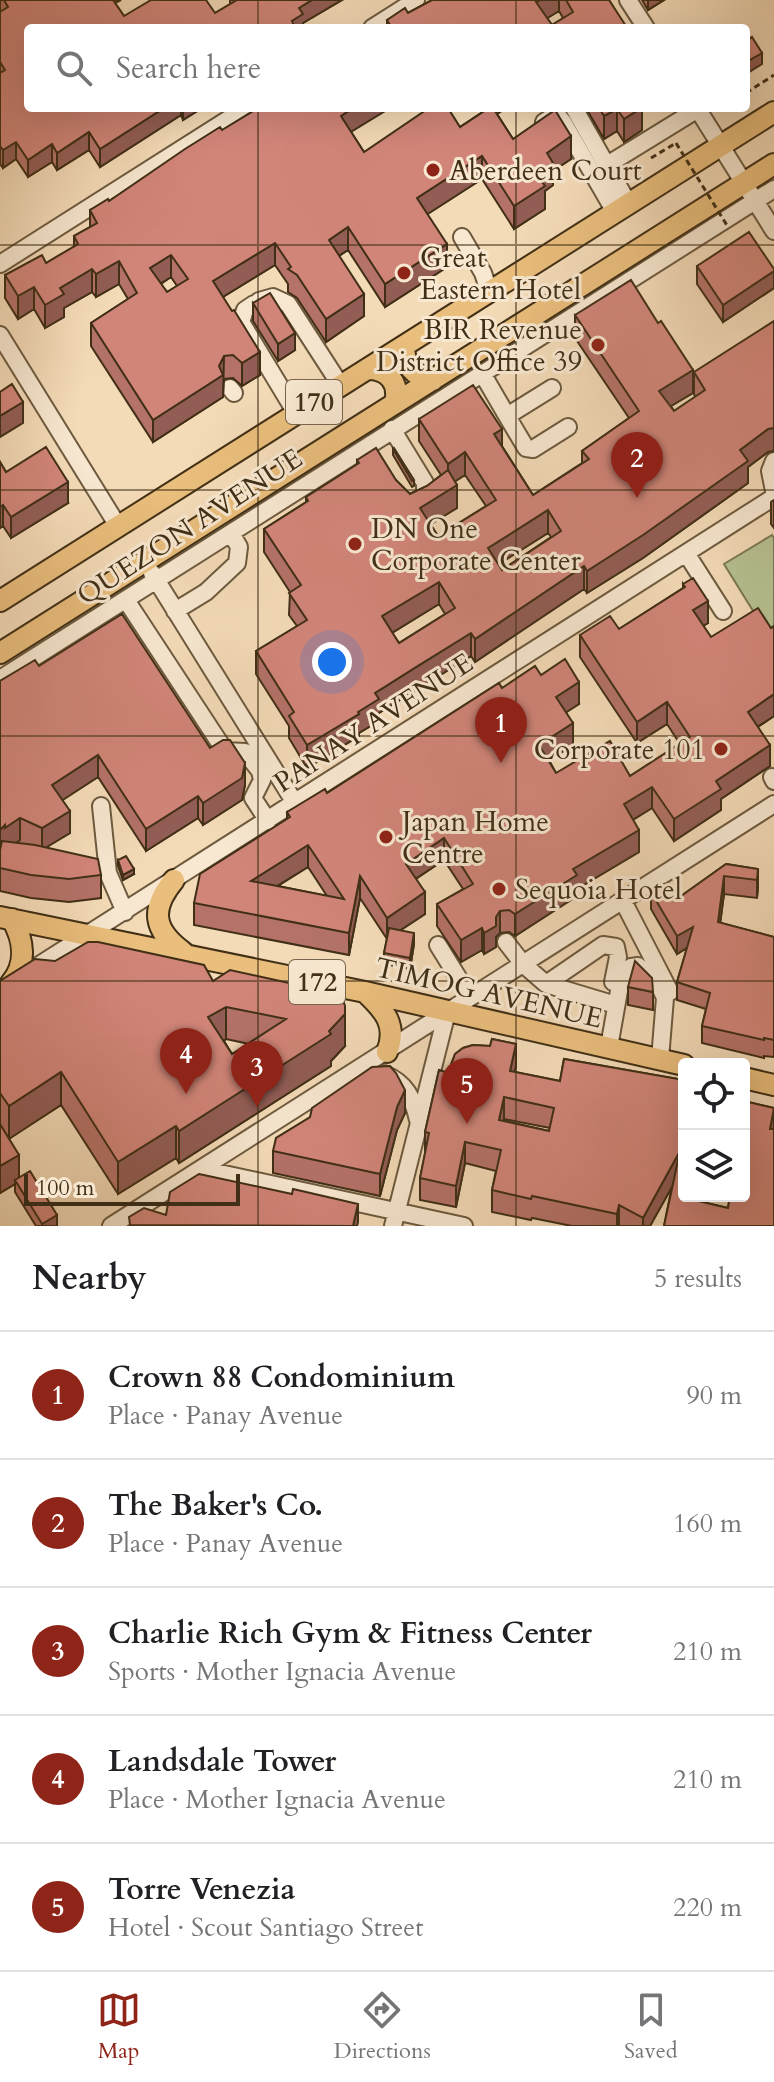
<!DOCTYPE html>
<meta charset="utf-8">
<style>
:root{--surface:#fff;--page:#f2f2f2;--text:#202124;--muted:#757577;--line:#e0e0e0;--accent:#8f2418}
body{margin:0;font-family:Cardo,serif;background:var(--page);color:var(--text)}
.controls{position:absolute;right:24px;bottom:24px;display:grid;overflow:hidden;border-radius:8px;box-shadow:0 8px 32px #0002}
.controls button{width:72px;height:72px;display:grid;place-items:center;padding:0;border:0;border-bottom:2px solid var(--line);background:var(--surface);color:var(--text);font:40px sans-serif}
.scale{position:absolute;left:24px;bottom:20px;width:216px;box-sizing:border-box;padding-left:8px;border:4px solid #402f16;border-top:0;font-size:22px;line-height:28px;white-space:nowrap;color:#402f16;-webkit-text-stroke:6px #f8e8d1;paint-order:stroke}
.you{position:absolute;left:332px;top:662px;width:28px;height:28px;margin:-20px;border:6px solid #fff;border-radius:50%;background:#1a73e8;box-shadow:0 0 0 12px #1a73e833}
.badge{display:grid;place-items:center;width:52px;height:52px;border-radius:50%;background:var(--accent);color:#fff;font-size:26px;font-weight:700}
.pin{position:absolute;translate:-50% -66px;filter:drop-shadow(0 2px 4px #0008)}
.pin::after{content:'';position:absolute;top:42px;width:28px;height:24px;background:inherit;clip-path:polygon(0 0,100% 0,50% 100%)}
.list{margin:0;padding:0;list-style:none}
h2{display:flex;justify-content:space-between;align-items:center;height:104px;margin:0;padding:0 32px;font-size:34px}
h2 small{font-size:26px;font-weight:400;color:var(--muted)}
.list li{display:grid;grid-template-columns:52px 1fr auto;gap:24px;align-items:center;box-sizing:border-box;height:128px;padding:0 32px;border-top:2px solid var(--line)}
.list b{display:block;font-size:30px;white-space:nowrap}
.list p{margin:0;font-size:26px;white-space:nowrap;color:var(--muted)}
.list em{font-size:26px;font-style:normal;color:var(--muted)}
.icon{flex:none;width:44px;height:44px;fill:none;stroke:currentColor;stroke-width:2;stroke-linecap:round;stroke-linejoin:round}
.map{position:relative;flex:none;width:774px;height:1226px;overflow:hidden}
.search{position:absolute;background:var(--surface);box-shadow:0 8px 32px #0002;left:24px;right:24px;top:24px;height:88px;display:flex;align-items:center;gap:20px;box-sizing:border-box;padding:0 28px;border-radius:8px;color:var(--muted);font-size:30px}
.sheet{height:744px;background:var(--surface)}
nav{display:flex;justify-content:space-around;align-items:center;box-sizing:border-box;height:112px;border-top:2px solid var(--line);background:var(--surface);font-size:22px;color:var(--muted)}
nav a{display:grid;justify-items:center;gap:4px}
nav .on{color:var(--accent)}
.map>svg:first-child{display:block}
.green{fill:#b7c192;stroke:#7c7854;stroke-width:2}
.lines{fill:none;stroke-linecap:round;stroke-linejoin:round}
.minor-casing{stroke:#6d5a3e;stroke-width:20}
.major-casing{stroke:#402f16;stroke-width:24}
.path{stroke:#402f16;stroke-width:3;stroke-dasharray:6 4;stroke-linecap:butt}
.minor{stroke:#f8e8d1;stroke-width:16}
.major{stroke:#eabe7c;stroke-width:20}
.path-bridge{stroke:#402f16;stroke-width:3;stroke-dasharray:6 4;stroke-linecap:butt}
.wall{fill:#b47268;stroke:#402f16;stroke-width:2;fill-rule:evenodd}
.shaded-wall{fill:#925d55;stroke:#402f16;stroke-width:2}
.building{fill:#d18579;stroke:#402f16;stroke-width:2;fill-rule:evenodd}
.grid{fill:none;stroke:#402f16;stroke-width:2;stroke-opacity:0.55}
.poi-dot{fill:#8f2418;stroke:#f8e8d1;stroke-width:3}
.labels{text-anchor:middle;stroke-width:6;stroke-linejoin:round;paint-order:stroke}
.shield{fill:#f8e8d1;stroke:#77664e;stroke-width:2}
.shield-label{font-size:26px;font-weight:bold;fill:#402f16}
.poi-label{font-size:28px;fill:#402f16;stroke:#f8e8d1;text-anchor:start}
.street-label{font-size:28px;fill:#402f16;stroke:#f8e8d1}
</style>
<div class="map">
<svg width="774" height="1226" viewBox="0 0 774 1226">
<rect width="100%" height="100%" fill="#f4dbb8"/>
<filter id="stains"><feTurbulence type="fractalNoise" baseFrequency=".0025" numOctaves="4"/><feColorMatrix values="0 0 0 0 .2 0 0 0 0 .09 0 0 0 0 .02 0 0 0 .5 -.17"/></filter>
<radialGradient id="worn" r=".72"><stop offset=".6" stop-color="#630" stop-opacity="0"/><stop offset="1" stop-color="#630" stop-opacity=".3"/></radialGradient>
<!-- green -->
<path class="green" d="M772,535L774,538V639L771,640L724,564Z"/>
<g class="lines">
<!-- minor casing -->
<g class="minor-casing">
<path id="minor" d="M628,0L646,28
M372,28L416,0
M574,108L628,203
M697,108L774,231
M544,122L552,117H559L563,122L615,212
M607,165L698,109
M462,237L483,273L489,291
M0,264L246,108
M259,301L273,297L288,304L341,386
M254,304L245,310L241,322L296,413
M0,335L118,526
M482,373L507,416L552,388
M230,388L234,393
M507,416L526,448L533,449L568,427
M392,429L425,483V495L416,501
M774,461L770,471L774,491
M686,553L723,611
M152,573L295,803
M126,600L225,751L245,752L260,771L262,780L253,798L268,821
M175,611L206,592L237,563L239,547L231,533
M0,679L774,189
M772,777L774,781
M101,806L108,873L125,912
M623,901L670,992
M506,942L523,964L546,984L609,1003
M438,945L470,997
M546,984L603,945L616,947L618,957L613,982
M0,990L774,497
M609,1047L622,974L631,967L638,966L661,989L665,998L660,1059
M384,1074C406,1083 413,1098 418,1120
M201,1169L464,1226
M111,1226L774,804
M393,1226L447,1012"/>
</g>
<!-- major casing -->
<g class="major-casing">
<path id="major" d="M404,346C404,365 414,377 433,380
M368,369C388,369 400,383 395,403
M0,601L774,112
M0,653L774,164
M174,880C150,909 153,930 183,952
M0,917L365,992L684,1065
M11,983C27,964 24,940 12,919
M365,992C384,1010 398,1025 387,1052
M744,1078L774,1085"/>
</g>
<!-- path -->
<path class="path" d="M746,93L774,75
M651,158L676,143"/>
<!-- minor -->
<use href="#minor" class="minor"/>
<!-- major -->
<use href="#major" class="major"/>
<!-- path-bridge -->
<path class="path-bridge" d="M676,143L728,227"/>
</g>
<!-- wall -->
<path class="wall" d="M0,0H121L115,3L124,16L215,13L230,4V0H342L303,23V28H28V108H202L183,120L181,115L100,167L89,150L57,170L52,162L28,177L16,159L3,168L0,164Z
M432,0H609L626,28H387V20L408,13ZM559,11L563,18L552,25L547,18Z
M642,0H664L648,10Z
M482,108H506L497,114L513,139L571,159L553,171V185L545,191V209L514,229L482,179L427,214L447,267L385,307L348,250L339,256L364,316L326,342L297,298L288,292V284L275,265L223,297L260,375L242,386L233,378L224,379L223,397L153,442L91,346V323L128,299L119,284L96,297L92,292L64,308V317L45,328L34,309L18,319L5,298V275L46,263L74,247V236L90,227V210L109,201L222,130L351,132L364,152L460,127L484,111ZM171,277L177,286L167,292L161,284Z
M586,108H642V130L624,142L617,131L604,139Z
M697,266L774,269V288L723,322L697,284Z
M253,303L295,350L278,361L253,321Z
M575,315L693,393L671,406L674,411L695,397L694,394V372L768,452L748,467V483L643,558L587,593L584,589L475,662L471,656L416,690L379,713V721L359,733V736L307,768L289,738V726L256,674V651L297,626L289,615L290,592L264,552V529L306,502V497L357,465V460L396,480L410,494L427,486L441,475L419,441V419L502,446L533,495L582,463V451L629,418L575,338ZM465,475L486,506L438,536L430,524L457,508L455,481ZM548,533L551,537L502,570L498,564ZM439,604L445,614L399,643L392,633Z
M393,449L414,480V486L412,487L393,455Z
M0,462L6,472L68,503L11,538L3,526L0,528Z
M774,500V528L771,524V502Z
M683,584L708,623L703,626L711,637L771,628L774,626V716L758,727L770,766L721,799V810L674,841L652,808L633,820L639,852L577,889V896L515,936L509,932L500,933L496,937V947L484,954L482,950L461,962L437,926V904L463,889L444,860L416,879L425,914L401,930L414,944L410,969L384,964V953L387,939L360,898L349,955L194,925V903L287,819V812L327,793L502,688L541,675L579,704L566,712L573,745L549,760L556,773L630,776L680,744L667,724L637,743L580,657V635L619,629L683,588ZM308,867L327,896L278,886Z
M39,666L210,748L245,785L242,800L203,825L198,818L146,851L98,777L62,800L70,833L46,847L101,875V898L69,902L31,898L0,891V681Z
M118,860L134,874L123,880L118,866Z
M726,864L758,869V887L757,898L724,894L720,923L774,937V1057L764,1056V1058L702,1043V1026L706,1009L677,1000V982L687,948L677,954L651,909V892L674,901Z
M0,981H213L345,1046L331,1061V1066L179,1163L176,1158L118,1194L61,1105L9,1138L19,1178L57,1226H36L15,1192V1184L0,1193ZM226,1039L249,1044L232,1054L224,1041Z
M628,987L653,992V1010L628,1005Z
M492,1039L516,1044V1066L515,1072L560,1081L564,1059L684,1080V1196H699L698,1201L728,1208L730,1196H744V1101L774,1108V1226H664L672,1186L650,1226H572L532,1218L531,1220L492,1212V1190L496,1171L465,1163L456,1207L420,1200V1178L425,1154V1132L439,1070L448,1073L455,1054L463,1048L473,1045L490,1046ZM504,1119L550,1128L549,1131L504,1121Z
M405,1113L397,1130L380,1196L273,1173V1151Z"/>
<!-- shaded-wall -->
<path class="shaded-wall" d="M312,0H342L303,23V28H292V21L299,8Z
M540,0H559V11L536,25V2Z
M648,0H664L648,10Z
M762,53V64L746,74V62Z
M164,108H181V115L100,167V149Z
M183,108H202L183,120Z
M353,108H390L341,138V116Z
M489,108H506L489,119Z
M642,108V130L624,142V119Z
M617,109V131L604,139V116Z
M89,132V150L57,170V153Z
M571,136V159L553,171V185L545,191V209L514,229V206L536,174L547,153Z
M16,142V159L3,168V150Z
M52,144V162L28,177V160Z
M482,156V179L417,221V198Z
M348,227V250L329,262V240Z
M275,243V265L213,303V281Z
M447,244V267L385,307V284Z
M171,255V277L150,290V268Z
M119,261V284L96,297V274Z
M92,269V292L64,308V317L45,328V305L60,288Z
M774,271V288L723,322V305Z
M34,287V309L18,319V296Z
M364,294V316L326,342V319Z
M295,333V350L278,361V344Z
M260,352V375L242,386V363Z
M224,356L223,397L153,442V420L219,366Z
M693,370V393L659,413V391Z
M23,402V423L0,437V416Z
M774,428V451L768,452L748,467V483L643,558L587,593V571L740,450L768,429Z
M502,429V452L494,434Z
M465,452V475L448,486V464Z
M68,482V503L11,538V517Z
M457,485V508L420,531V508Z
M3,505V526L0,528V507Z
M548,510V533L488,571V548Z
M584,566V589L475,662V639Z
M439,582V604L382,639V616Z
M708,601V623L693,632V610Z
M471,633V656L379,713V721L359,733V736L307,768V745L358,712L375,693Z
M579,682V704L556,719V697Z
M774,694V716L748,733V712Z
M667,702V724L637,743V722Z
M573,723V745L539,767V745Z
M770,745V766L721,799V810L674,841V819L716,781Z
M98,755V777L52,807V785Z
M245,763V785L242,800L203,825V803Z
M652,787V808L624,825V804Z
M198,796V818L146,851V829Z
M70,811V833L42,850V828Z
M20,818V840L5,850L0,852V830L5,825Z
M639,830V852L577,889V896L515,936V914L573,869Z
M444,838V860L406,885V864Z
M308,845V867L251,902V881Z
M134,869V874L123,880V875Z
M758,869V887L757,898V880Z
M360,876V898L349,955V933Z
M724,876V894L718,940V922Z
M425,892V914L387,939V918Z
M500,911V933L496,937V947L484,954V933Z
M693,927V944L677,954V936Z
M482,928V950L461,962V940Z
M414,933V944L410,969V958Z
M226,1007V1039L208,1049V1017Z
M345,1014V1046L331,1061V1066L179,1163V1131L329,1031Z
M516,1044V1066L510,1092V1071Z
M61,1072V1105L9,1139V1106Z
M405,1090V1113L397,1130L380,1196V1174L397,1107Z
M504,1097V1119L499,1142V1120Z
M774,1108V1130L770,1129Z
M176,1126V1158L118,1194V1162Z
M465,1142V1163L456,1207V1186Z
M680,1151V1173L650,1226H643V1218Z
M19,1155V1181L15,1180V1184L0,1193V1166Z
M358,1204V1222L357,1226H353Z
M619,1205V1226H617V1214Z
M57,1215V1226H42V1224Z"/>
<!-- building -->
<path class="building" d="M4,0H113L124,16L151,0H206L215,13L237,0H312L299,8L303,14L292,21L295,28H28V108H164L100,149L89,132L57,153L52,144L28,160L16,142L3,150L0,146V73L5,70L0,62V12L8,7Z
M432,0H540L536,2L552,25L573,12L566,0H609L626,26L624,28H392L387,20L405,8L408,13Z
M752,37L762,53L746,62V41Z
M258,108H353L341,116L364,152L429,108H448L460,127L489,108H493L513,139L555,110L571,136L547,153L553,163L536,174L545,186L514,206L482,156L417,198L447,244L385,284L348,227L329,240L364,294L326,319L297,275L288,269L291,267L275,243L213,281L232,311L234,310L260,352L242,363L233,355L224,356L219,366L223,375L153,420L91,323L137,293L119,261L96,274L92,269L60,288L64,294L45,305L34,287L18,296L5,275L42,255L46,263L78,244L74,236L97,223L90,210L108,199L109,201L185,149L220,127L222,130ZM171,255L188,279L167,292L150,268Z
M599,108H641L624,119L617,109L604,116Z
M749,232L774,269V271L723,305L697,266Z
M631,280L658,323L661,321L693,370L659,391L674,411L705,390L694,372L774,321V428L768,429L740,450L748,461L643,535L587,571L584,566L475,639L471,633L416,667L375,693L379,699L358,712L359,714L307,745L289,716L294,712L256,651L307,620L289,593L301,585L264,529L308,501L306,497L359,463L357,460L376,448L396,480L410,494L427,486L448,470L457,485L420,508L438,536L496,500L465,452L448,464L419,419L473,385L502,429L494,434L533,495L589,459L582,451L639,411L575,315ZM548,510L561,531L502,570L488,548ZM439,582L455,608L399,643L382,616Z
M270,293L295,333L278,344L253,303Z
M12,384L23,402L0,416V392Z
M46,447L68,482L11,517L3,505L0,507V462L6,472Z
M394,448L414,480L412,481L393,449Z
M693,578L708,601L693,610L711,637L758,608L771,628L774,626V694L748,712L770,745L716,781L721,789L674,819L652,787L624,804L639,830L573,869L577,875L515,914L509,910L500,911L496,917V926L484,933L482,928L461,940L437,904L473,884L444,838L406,864L425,892L387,918L360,876L349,933L194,903L200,874L290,817L287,812L325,789L327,793L499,683L502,688L535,666L541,675L565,659L579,682L556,697L573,723L539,745L556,773L610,741L630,776L690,737L667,702L637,722L580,635L610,616L619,629L685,587L683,584ZM308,845L344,899L251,881Z
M122,614L210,748L223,740H230L245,763L242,778L203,803L198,796L146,829L98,755L52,785L70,811L42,828L20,818L5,828V825L0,830V681L35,660L39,666Z
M2,841L35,845L98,859L101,875L69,879L31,875L0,868V850Z
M126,856L134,869L123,875L118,860Z
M726,864L758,869L757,880L724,876L718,922L774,937V1040L764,1038V1040L702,1026L710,993L677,982L693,927L677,936L651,892L664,884L674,901Z
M389,928L414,933L410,958L384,953Z
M88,942H98L204,965L213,981L230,970L330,992L343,1000L345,1006V1014L329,1031L331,1034L179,1131L176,1126L118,1162L61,1072L9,1106L0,1093V981L35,959L55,961ZM226,1007L286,1019L232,1054L208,1017Z
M635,961L652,978L653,992L628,987Z
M492,1039L516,1044L510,1071L560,1081L564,1059L684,1080V1196H695L694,1200L728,1208L730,1196H744V1101L774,1108L770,1129H774V1226H664L680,1151L643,1218L619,1205L617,1214L532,1196L531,1199L492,1190L501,1150L465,1142L456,1186L420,1178L429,1133L425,1132L439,1070L448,1073L455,1054L463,1048L473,1045L490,1046ZM504,1097L554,1108L549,1131L499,1120Z
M390,1066L396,1073L405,1090L397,1107L380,1174L273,1151L276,1138L310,1117L312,1108L372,1067Z
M0,1124L19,1155L0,1166Z
M30,1171L57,1215L42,1224L15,1180Z
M199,1174L292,1194L293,1189L358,1204L353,1226L130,1225L129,1217L144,1208L166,1215L170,1192Z"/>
<!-- grid -->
<path class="grid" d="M258,0V28M516,0V28M258,108V1226M516,108V1226M0,245H774M0,490H774M0,736H774M0,981H774"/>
<!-- markers -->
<g class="poi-dot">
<circle cx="433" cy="170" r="8"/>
<circle cx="404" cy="273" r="8"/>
<circle cx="598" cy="345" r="8"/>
<circle cx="355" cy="544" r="8"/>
<circle cx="721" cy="749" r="8"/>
<circle cx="386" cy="837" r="8"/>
<circle cx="499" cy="889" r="8"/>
</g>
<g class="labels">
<!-- shield labels -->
<g class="shield">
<rect x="286" y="380" width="56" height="44" rx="6"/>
<rect x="289" y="960" width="56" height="44" rx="6"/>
</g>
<g class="shield-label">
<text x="314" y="411">170</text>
<text x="317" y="991">172</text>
</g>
<!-- poi labels -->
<g class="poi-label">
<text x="449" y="180">Aberdeen Court</text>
<text x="420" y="267">Great<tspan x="420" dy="32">Eastern Hotel</tspan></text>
<text x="582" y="339" text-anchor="end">BIR Revenue<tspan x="582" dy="32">District Office 39</tspan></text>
<text x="371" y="538">DN One<tspan x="371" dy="32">Corporate Center</tspan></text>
<text x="705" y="759" text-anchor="end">Corporate 101</text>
<text x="402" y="831">Japan Home<tspan x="402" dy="32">Centre</tspan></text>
<text x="515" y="899">Sequoia Hotel</text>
</g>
<!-- street labels -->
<g class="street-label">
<text transform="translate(189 526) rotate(-33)" y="10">QUEZON AVENUE</text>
<text transform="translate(373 722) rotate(-33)" y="10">PANAY AVENUE</text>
<text transform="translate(489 992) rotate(13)" y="10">TIMOG AVENUE</text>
</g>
</g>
<rect width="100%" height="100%" filter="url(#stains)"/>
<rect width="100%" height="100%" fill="url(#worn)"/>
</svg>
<div class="controls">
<button><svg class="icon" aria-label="locate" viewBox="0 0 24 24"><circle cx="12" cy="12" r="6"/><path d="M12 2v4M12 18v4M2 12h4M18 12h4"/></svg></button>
<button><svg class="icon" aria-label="layers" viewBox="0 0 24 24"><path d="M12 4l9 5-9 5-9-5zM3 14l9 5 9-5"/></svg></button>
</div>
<div class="scale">100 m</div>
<div class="you"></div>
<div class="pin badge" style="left:501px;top:763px">1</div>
<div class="pin badge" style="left:637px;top:498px">2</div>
<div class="pin badge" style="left:257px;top:1107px">3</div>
<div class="pin badge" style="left:186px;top:1094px">4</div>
<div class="pin badge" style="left:467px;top:1124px">5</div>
<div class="search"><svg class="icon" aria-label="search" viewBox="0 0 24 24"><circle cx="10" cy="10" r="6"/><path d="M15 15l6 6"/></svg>Search here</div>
</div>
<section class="sheet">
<h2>Nearby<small>5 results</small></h2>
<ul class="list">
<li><span class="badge">1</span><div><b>Crown 88 Condominium</b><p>Place · Panay Avenue</p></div><em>90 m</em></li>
<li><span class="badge">2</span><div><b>The Baker's Co.</b><p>Place · Panay Avenue</p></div><em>160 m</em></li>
<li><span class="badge">3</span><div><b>Charlie Rich Gym &amp; Fitness Center</b><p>Sports · Mother Ignacia Avenue</p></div><em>210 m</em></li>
<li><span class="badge">4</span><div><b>Landsdale Tower</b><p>Place · Mother Ignacia Avenue</p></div><em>210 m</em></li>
<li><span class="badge">5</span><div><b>Torre Venezia</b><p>Hotel · Scout Santiago Street</p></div><em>220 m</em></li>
</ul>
</section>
<nav>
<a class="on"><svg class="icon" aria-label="map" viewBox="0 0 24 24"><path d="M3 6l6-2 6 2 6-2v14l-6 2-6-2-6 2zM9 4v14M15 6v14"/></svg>Map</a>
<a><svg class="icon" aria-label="directions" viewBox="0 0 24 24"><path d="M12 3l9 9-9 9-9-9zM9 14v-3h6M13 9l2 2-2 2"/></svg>Directions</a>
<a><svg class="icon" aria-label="saved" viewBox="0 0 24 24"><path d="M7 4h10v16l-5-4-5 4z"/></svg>Saved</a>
</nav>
